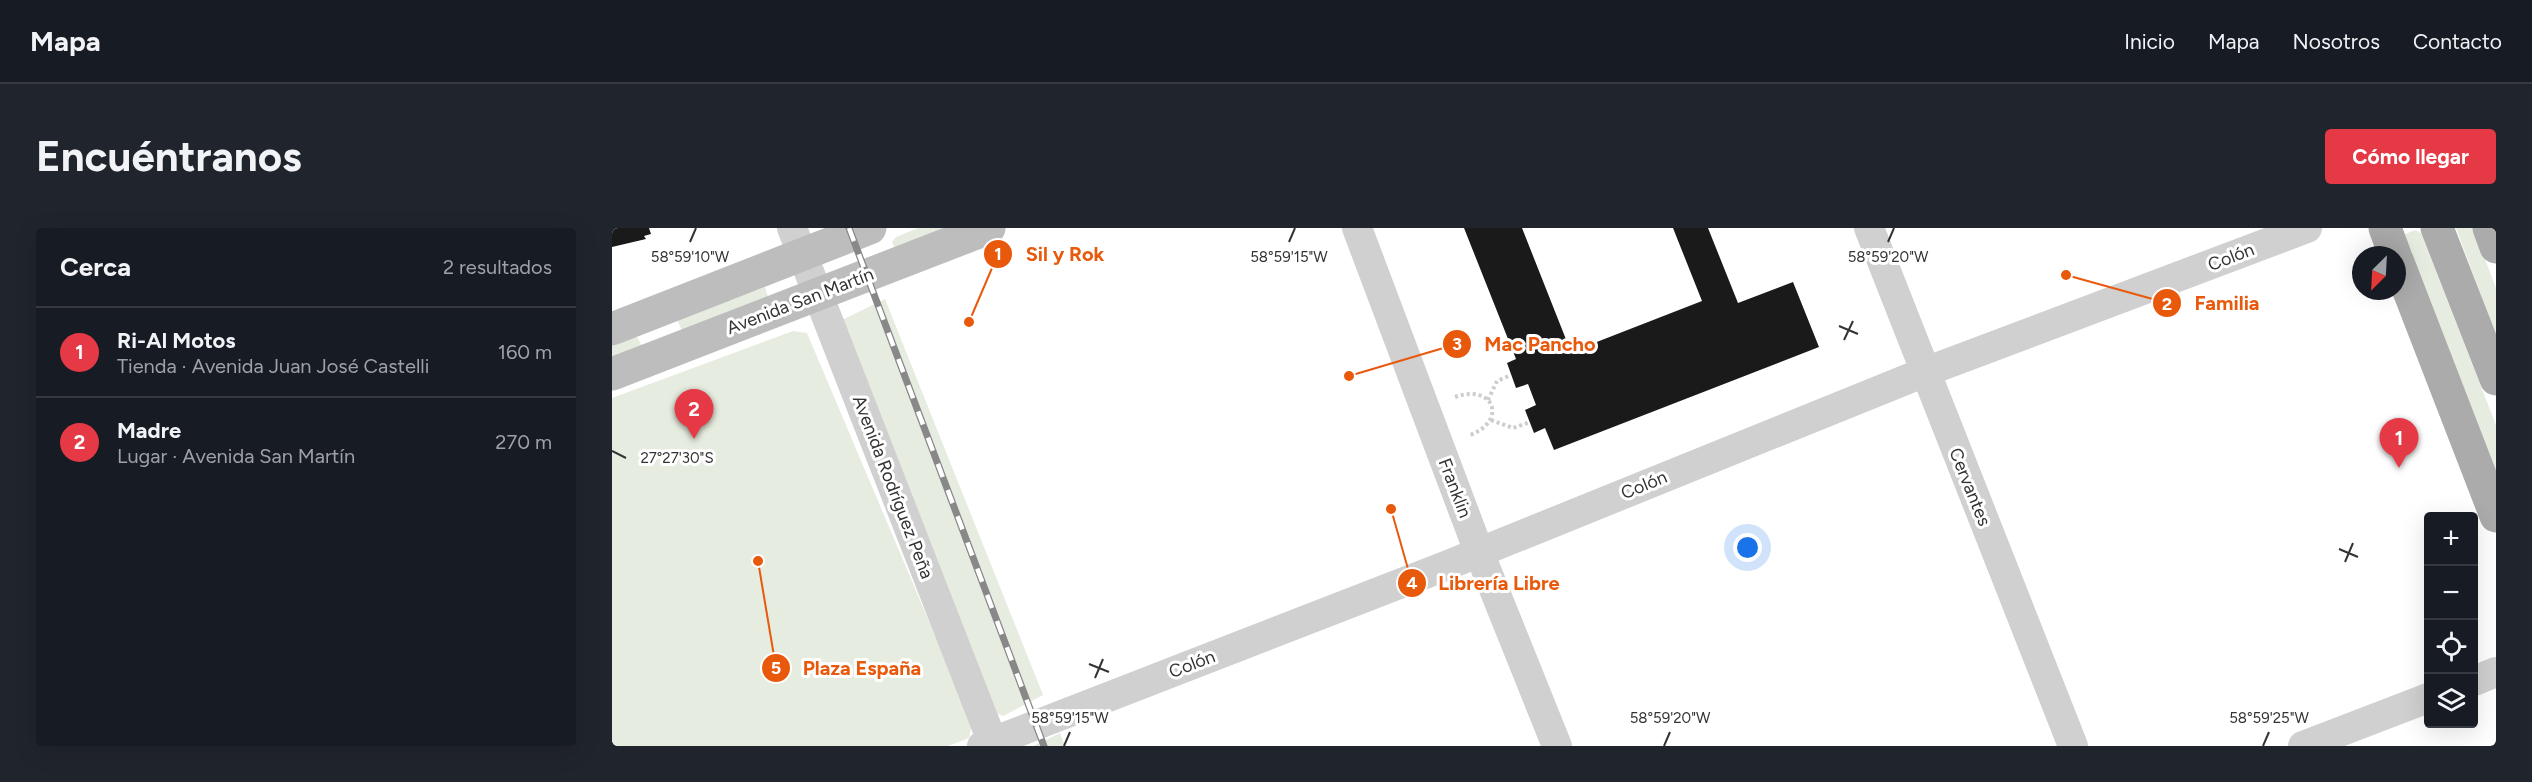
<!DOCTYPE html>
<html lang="es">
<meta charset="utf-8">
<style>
:root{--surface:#171b24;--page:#20242c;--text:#f1f3f6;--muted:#9ea1a6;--line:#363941;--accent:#e63946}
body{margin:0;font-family:Figtree,sans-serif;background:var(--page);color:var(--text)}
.controls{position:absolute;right:18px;bottom:18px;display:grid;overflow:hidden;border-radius:6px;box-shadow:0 6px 24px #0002}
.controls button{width:54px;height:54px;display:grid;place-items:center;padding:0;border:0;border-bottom:2px solid var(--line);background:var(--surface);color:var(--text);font:30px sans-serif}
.compass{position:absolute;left:1740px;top:18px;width:54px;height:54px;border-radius:50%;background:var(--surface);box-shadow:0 6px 24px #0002;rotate:204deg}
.you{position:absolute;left:1136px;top:320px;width:21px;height:21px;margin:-15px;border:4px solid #fff;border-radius:50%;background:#1a73e8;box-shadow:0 0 0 9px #1a73e833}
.badge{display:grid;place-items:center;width:39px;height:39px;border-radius:50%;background:var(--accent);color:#fff;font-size:20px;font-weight:700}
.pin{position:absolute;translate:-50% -50px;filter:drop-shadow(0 2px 3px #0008)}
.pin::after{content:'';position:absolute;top:32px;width:21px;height:18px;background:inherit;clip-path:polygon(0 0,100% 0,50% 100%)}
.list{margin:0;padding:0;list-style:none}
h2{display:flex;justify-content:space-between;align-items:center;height:78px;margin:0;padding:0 24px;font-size:26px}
h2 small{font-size:20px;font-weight:400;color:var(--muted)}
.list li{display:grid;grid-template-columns:39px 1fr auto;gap:18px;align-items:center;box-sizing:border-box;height:90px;padding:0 24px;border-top:2px solid var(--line)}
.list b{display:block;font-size:22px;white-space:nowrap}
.list p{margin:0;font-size:20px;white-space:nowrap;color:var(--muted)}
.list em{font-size:20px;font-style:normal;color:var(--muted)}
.icon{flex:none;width:33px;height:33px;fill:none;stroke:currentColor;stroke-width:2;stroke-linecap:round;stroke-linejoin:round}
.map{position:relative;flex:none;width:1884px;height:518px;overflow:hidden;border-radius:6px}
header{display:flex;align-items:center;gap:36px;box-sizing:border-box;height:84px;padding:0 30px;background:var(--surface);border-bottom:2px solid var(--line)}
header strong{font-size:28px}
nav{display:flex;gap:33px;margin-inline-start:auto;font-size:21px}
.intro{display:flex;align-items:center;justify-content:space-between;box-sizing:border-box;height:144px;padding:0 36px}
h1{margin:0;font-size:42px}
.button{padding:15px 27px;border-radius:6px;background:var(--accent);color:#fff;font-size:21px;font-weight:700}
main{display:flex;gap:36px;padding:0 36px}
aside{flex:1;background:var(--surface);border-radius:6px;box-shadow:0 6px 24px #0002}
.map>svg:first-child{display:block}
.green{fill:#e6ecdf}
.building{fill:#1a1a1a}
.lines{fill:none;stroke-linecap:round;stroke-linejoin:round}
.path{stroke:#cdcdcd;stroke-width:4;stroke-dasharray:3 3;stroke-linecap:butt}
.street{stroke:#d0d0d0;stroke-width:30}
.secondary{stroke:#bdbdbd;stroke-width:33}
.primary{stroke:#ababab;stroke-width:33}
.rail-casing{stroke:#888;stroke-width:7}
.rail{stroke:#fff;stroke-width:4.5;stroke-dasharray:14;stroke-linecap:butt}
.ticks{fill:none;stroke:#333;stroke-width:2}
.labels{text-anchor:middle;stroke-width:6;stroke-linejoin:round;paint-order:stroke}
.street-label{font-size:18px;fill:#333;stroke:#fff}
.ticks-label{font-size:15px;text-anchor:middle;fill:#333;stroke:#fff;stroke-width:6;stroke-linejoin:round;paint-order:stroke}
.leader{fill:none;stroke:#e8590c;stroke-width:2}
.callout-dot{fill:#e8590c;stroke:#fff;stroke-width:2}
.mark-label{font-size:18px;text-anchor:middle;font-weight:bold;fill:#fff}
.callout-label{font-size:20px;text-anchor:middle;font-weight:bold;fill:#e8590c;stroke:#fff;stroke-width:6;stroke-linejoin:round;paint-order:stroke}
</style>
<header>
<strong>Mapa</strong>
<nav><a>Inicio</a><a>Mapa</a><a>Nosotros</a><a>Contacto</a></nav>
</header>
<div class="intro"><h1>Encuéntranos</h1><a class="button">Cómo llegar</a></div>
<main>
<aside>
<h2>Cerca<small>2 resultados</small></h2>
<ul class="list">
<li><span class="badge">1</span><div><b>Ri-Al Motos</b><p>Tienda · Avenida Juan José Castelli</p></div><em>160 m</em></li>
<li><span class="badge">2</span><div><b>Madre</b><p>Lugar · Avenida San Martín</p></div><em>270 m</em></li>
</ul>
</aside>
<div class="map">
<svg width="1884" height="518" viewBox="0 0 1884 518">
<rect width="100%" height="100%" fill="#fff"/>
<!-- green -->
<path class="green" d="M306,0H354L284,23L280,14L284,9Z
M1844,0H1861L1884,60V108Z
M1803,2L1809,5L1884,197V257L1791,7Z
M153,59L158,75L72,107L65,92Z
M273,71L431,467L391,488L382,484L230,92Z
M181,103L195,105L360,495L357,510L336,518H0V170Z
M24,107L30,118L0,141V109Z
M448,505L453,518H421Z"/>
<!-- building -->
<path class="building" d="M0,0H37L39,6L32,8L34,11L0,19Z
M852,0H910L959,124L1090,73L1061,0H1096L1126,75L1181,54L1207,119L942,222L933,200L922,205L913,182L924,177L916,156L904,160L895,135L904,131Z"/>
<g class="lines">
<!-- path -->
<path class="path" d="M843,169C882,155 896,193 858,207
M876,172L885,153L899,147
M879,192L901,200L918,194"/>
<!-- street -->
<path class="street" d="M180,0L382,518
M745,0L867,324L945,518
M1257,0L1461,518
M1862,453L1884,444
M370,518L831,339L1313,144L1695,0
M1691,518L1816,470"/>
<!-- secondary -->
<path class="secondary" d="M0,101L258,0
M0,146L377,0"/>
<!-- primary -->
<path class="primary" d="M1773,0L1783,27
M1825,0L1884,151
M1877,0L1884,19
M1785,32L1884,288"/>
<!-- rail casing -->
<g class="rail-casing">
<path id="rail" d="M237,0L432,518"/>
</g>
<!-- rail -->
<use href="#rail" class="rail"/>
</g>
<!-- ticks -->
<path class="ticks" d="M78,14L84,0M677,14L683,0M1276,14L1282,0M1227,98L1246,106M1232,112L1241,93M0,223L14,230M1727,321L1746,329M1733,334L1741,315M477,436L497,444M483,450L491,431M452,518L458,504M1052,518L1058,504M1651,518L1657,504"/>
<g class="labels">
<!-- street labels -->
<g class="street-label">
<text transform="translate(1619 29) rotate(-21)" y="6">Colón</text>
<text transform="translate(188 73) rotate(-21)" y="6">Avenida San Martín</text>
<text transform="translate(1032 257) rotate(-22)" y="6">Colón</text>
<text transform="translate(281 259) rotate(69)" y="6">Avenida Rodríguez Peña</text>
<text transform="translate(1358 259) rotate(68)" y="6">Cervantes</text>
<text transform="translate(843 260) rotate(69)" y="6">Franklin</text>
<text transform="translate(580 436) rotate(-21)" y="6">Colón</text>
</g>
</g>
<g class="ticks-label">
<text x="78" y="34">58°59'10"W</text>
<text x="677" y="34">58°59'15"W</text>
<text x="1276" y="34">58°59'20"W</text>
<text x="65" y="235">27°27'30"S</text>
<text x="458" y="495">58°59'15"W</text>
<text x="1058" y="495">58°59'20"W</text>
<text x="1657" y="495">58°59'25"W</text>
</g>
<!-- callouts -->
<path class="leader" d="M357 94L386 26M1454 47L1555 75M737 148L845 116M779 281L800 355M146 333L164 440"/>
<g class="callout-dot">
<circle cx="357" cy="94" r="6"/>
<circle cx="1454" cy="47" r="6"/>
<circle cx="737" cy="148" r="6"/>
<circle cx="779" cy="281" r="6"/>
<circle cx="146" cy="333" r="6"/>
<circle cx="386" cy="26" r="15"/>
<circle cx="1555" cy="75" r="15"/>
<circle cx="845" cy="116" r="15"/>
<circle cx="800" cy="355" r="15"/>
<circle cx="164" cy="440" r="15"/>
</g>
<g class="mark-label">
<text x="386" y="32">1</text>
<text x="1555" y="82">2</text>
<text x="845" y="122">3</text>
<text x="800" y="361">4</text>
<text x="164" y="446">5</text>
</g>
<g class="callout-label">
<text x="453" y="33">Sil y Rok</text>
<text x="1615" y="82">Familia</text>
<text x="928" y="123">Mac Pancho</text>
<text x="887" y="362">Librería Libre</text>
<text x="250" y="447">Plaza España</text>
</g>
</svg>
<div class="controls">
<button>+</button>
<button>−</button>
<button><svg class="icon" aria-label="locate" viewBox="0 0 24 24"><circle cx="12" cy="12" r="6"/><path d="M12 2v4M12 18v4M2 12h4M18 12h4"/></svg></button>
<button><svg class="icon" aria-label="layers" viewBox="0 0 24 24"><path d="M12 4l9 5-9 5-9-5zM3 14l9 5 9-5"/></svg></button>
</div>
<svg class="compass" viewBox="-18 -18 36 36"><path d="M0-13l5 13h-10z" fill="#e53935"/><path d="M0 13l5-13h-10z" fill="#9ea1a6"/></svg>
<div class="you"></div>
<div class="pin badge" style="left:1787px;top:240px">1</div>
<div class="pin badge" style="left:82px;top:211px">2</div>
</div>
</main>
